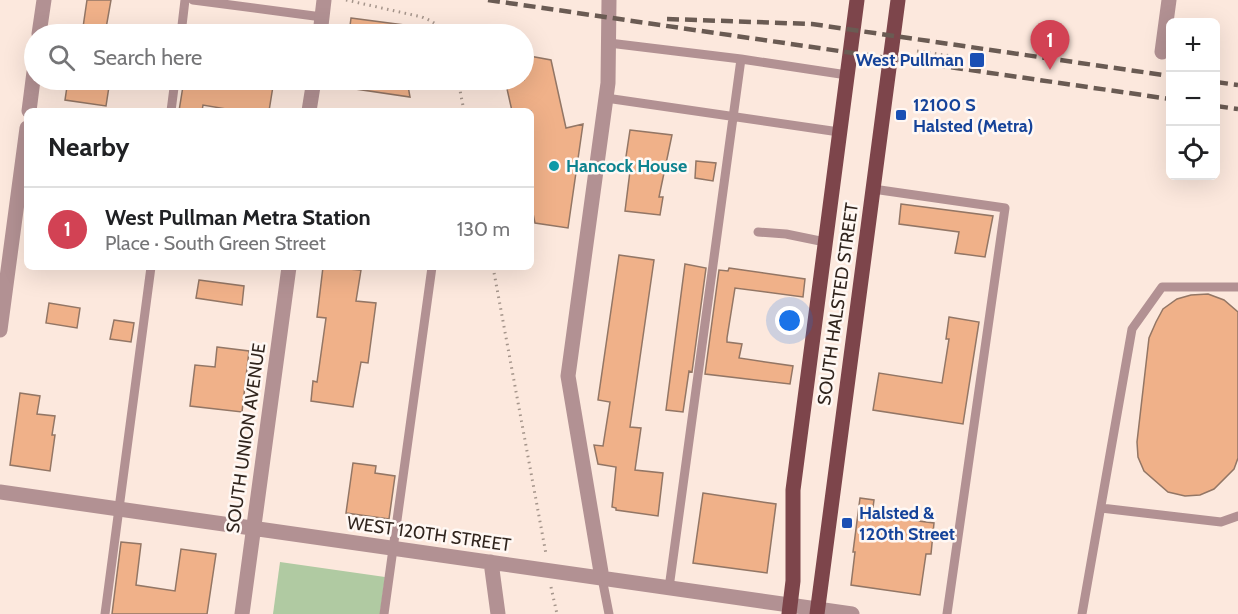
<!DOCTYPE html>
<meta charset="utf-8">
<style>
:root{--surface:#fff;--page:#f2f2f2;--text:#202124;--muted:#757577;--line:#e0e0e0;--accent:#d24254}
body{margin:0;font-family:Cabin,sans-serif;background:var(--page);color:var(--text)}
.controls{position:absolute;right:18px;top:18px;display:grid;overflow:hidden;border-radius:9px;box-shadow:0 6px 24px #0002}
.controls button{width:54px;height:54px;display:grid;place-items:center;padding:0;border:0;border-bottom:2px solid var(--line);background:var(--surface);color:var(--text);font:30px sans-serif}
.you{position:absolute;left:790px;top:321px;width:21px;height:21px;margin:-15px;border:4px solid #fff;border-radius:50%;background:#1a73e8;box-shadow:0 0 0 9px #1a73e833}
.badge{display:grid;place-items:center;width:39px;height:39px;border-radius:50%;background:var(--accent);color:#fff;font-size:20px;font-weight:700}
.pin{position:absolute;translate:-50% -50px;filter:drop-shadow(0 2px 3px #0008)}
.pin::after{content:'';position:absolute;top:32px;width:21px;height:18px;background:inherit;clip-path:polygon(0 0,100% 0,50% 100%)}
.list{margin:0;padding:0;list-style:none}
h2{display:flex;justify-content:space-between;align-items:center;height:78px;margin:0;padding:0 24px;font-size:26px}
h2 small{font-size:20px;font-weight:400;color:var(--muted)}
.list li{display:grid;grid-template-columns:39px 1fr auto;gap:18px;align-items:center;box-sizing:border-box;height:84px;padding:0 24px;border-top:2px solid var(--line)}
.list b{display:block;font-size:22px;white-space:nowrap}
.list p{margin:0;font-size:20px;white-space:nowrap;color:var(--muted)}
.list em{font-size:20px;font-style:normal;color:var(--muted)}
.icon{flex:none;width:33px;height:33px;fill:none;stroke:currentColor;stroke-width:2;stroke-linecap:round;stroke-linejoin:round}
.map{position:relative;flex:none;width:1238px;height:614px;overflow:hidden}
.search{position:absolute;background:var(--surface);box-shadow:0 6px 24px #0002;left:24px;top:24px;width:510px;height:66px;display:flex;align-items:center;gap:15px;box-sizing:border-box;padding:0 21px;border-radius:33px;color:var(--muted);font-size:22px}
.panel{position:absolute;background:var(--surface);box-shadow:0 6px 24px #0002;left:24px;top:108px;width:510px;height:162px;border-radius:9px}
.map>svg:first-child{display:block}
.green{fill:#b0caa2}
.building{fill:#f0b189;stroke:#937665;stroke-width:1.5}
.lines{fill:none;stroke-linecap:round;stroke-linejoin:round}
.path{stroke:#a5958b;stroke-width:3;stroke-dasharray:1.5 4.5;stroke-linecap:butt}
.lane{stroke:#b29193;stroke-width:9}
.street{stroke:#b29193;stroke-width:15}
.primary{stroke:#7d454b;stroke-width:15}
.rail{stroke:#6a5b53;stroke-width:4.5;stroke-dasharray:12 6;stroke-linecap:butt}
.transit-dot{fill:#1a4fb4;stroke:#fff8f4;stroke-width:2}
.culture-dot{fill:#0f9aa8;stroke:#fff8f4;stroke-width:2}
.labels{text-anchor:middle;stroke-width:5;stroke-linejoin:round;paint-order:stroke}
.transit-label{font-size:18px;font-weight:bold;fill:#164399;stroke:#fff8f4;text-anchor:start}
.culture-label{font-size:18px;font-weight:bold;fill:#0d838f;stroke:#fff8f4;text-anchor:start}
.street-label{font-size:18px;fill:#30241d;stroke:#fff8f4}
</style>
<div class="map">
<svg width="1238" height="614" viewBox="0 0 1238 614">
<rect width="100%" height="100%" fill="#fce8dd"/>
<!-- green -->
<path class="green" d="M280,562L385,577L380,614H273Z"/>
<!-- building -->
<path class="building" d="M87,0H111L105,34H82Z
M351,18L404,25V34H349Z
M524,55L551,60L566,128L583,124L568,228L535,223L531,204V111H512L505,80H524Z
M68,80H110L106,106L65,100Z
M184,80H274L269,111H238L203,105L202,111H179Z
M350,80H407L410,97L349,88Z
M630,130L672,135L659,197H663L660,215L625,211L630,171L624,170Z
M696,161L716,163L713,181L695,178Z
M901,204L993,216L985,257L955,253L959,232L899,224Z
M619,255L654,260L630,427L641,428L635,470L663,473L658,516L616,510V508L612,507L616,467L598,464L594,445L603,446L610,402L598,400Z
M685,264L706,268L692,372L689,371L683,412L666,410Z
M323,267L361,270L356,301L376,303L368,363L361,362L353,407L311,401L313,381L317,382L326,318L317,317Z
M729,268L805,279L803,297L735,288L727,338V342L742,344L739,358L793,366L790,384L705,374L719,270L728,271Z
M199,280L244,286L242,305L196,298Z
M1208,294L1224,300L1238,312V458L1234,469L1214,489L1200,495L1185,496L1168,492L1144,471L1138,457L1137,442L1149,338L1156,322L1163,309L1177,299L1191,295Z
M49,303L80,308L77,328L46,323Z
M949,317L979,322L963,424L873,410L879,373L942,383L949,339H946Z
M114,320L134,323L131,342L110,339Z
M217,347L249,351L242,412L190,406L195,365L215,367Z
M20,393L40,396L37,414L55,416L52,435H55L50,471L10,465Z
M353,463L376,466L375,473L395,476L389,519L346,513Z
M703,493L776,504L767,573L693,563Z
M860,498L874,500L872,515L934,523L931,554H926L920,595L851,585L855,552H853Z
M121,542L141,544L136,585L175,591L181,549L216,554L207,614H112Z"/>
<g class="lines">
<!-- path -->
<path class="path" d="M346,0L422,17C432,21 439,25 445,34
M917,51L958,57
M458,80L464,111
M493,267L546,554
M551,587L557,614"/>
<!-- lane -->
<path class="lane" d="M193,0L322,17
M181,34L185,0
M609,43L741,59L847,75
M606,98L839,132
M171,111L175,80
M873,189L1005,208L947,614
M758,232L786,234L825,242
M1101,508L1221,522L1238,516
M602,578L609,614
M669,588L741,59
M105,614L151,267
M384,614L432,267
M1082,614L1132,329L1162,287H1238"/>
<!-- street -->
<path class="street" d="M39,34L44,0
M320,34L324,0
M1162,52L1169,0
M29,111L34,72
M309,111L314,80
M0,330L27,128
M0,492L852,614
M491,562L498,614
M602,578L568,376L608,83L609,0
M242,614L289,267"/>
<!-- primary -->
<path class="primary" d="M789,614L793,581V490L857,0
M817,614L898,0"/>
<!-- rail -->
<path class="rail" d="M488,0L1170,99
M667,19L812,24L1170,76
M1216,82L1238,85
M1216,106L1238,109"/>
</g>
<!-- markers -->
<g class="transit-dot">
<rect x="969" y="52" width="16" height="16" rx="3"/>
<rect x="895" y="109" width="12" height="12" rx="3"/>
<rect x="841" y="517" width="12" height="12" rx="3"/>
</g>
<circle class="culture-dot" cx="554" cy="166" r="6"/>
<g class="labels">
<!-- transit labels -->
<g class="transit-label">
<text x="964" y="66" text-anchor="end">West Pullman</text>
<text x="913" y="111">12100 S<tspan x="913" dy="21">Halsted (Metra)</tspan></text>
<text x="859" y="519">Halsted &amp;<tspan x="859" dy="21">120th Street</tspan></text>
</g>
<!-- culture labels -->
<g class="culture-label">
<text x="566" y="172">Hancock House</text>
</g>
<!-- street labels -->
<g class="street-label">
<text transform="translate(838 304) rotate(-82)" y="6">SOUTH HALSTED STREET</text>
<text transform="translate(246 438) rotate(-82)" y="6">SOUTH UNION AVENUE</text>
<text transform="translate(429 534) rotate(8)" y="6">WEST 120TH STREET</text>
</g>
</g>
</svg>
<div class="controls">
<button>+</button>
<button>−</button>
<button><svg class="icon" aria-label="locate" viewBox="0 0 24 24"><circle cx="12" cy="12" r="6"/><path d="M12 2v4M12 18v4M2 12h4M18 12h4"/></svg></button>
</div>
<div class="you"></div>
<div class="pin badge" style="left:1050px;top:70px">1</div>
<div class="search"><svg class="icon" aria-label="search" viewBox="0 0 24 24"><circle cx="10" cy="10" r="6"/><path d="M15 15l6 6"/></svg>Search here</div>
<section class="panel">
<h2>Nearby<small></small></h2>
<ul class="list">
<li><span class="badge">1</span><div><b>West Pullman Metra Station</b><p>Place · South Green Street</p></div><em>130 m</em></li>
</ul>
</section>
</div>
